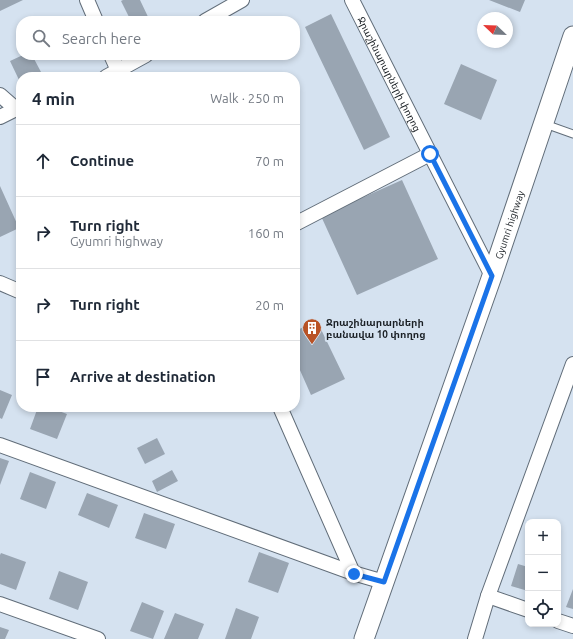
<!DOCTYPE html>
<meta charset="utf-8">
<style>
:root{--surface:#fff;--page:#f6f6f7;--text:#1f2937;--muted:#747a83;--line:#e0e1e3}
body{margin:0;font-family:Ubuntu,"Noto Sans Armenian",sans-serif;background:var(--page);color:var(--text)}
.controls{position:absolute;right:12px;bottom:12px;display:grid;overflow:hidden;border-radius:8px;box-shadow:0 2px 6px #0003}
.controls button{width:36px;height:36px;display:grid;place-items:center;padding:0;border:0;border-bottom:1px solid var(--line);background:var(--surface);color:var(--text);font:20px sans-serif}
.compass{position:absolute;left:477px;top:12px;width:36px;height:36px;border-radius:50%;background:var(--surface);box-shadow:0 2px 6px #0003;rotate:293deg}
.stop{position:absolute;width:12px;height:12px;margin:-9px;border:3px solid #1a73e8;border-radius:50%;background:#fff}
.stop.end{background:#1a73e8;border-color:#fff;box-shadow:0 1px 4px #0008}
.list{margin:0;padding:0;list-style:none}
h2{display:flex;justify-content:space-between;align-items:center;height:52px;margin:0;padding:0 16px;font-size:17px}
h2 small{font-size:13px;font-weight:400;color:var(--muted)}
.list li{display:grid;grid-template-columns:26px 1fr auto;gap:12px;align-items:center;box-sizing:border-box;height:72px;padding:0 16px;border-top:1px solid var(--line)}
.list b{display:block;font-size:15px;white-space:nowrap}
.list p{margin:0;font-size:13px;white-space:nowrap;color:var(--muted)}
.list em{font-size:13px;font-style:normal;color:var(--muted)}
.icon{flex:none;width:22px;height:22px;fill:none;stroke:currentColor;stroke-width:2;stroke-linecap:round;stroke-linejoin:round}
.map{position:relative;flex:none;width:573px;height:639px;overflow:hidden}
.search{position:absolute;background:var(--surface);box-shadow:0 2px 6px #0003;left:16px;top:16px;width:284px;height:44px;display:flex;align-items:center;gap:10px;box-sizing:border-box;padding:0 14px;border-radius:16px;color:var(--muted);font-size:15px}
.panel{position:absolute;background:var(--surface);box-shadow:0 2px 6px #0003;left:16px;top:72px;width:284px;height:340px;border-radius:16px}
.map>svg:first-child{display:block}
.building{fill:#99a5b2}
.lines{fill:none;stroke-linecap:round;stroke-linejoin:round}
.service-casing{stroke:#616d79;stroke-width:9}
.minor-casing{stroke:#616d79;stroke-width:16}
.secondary-casing{stroke:#616d79;stroke-width:21}
.service{stroke:#fff;stroke-width:7}
.minor{stroke:#fff;stroke-width:14}
.secondary{stroke:#fff;stroke-width:19}
.route{stroke:#1a73e8;stroke-width:5}
.labels{text-anchor:middle;stroke-width:4;stroke-linejoin:round;paint-order:stroke}
.street-label{font-size:10px;fill:#1b2025;stroke:#d5e2f0}
.poi-label{font-size:10px;font-weight:bold;fill:#1b2025;stroke:#d5e2f0;text-anchor:start}
</style>
<div class="map">
<svg width="573" height="639" viewBox="0 0 573 639">
<rect width="100%" height="100%" fill="#d5e2f0"/>
<!-- building -->
<path class="building" d="M0,0H23L0,11Z
M123,0H140L150,21H131L121,1Z
M489,0H525L520,12Z
M331,14L390,137L364,150L305,27Z
M23,55H32L41,72L30,77H21V81L20,82L10,61Z
M461,64L497,80L481,120L444,104Z
M402,180L438,259L357,295L321,216Z
M0,186L19,228L0,237Z
M317,321L345,379L311,395L295,359V331Z
M0,390L12,395L2,419L0,418Z
M38,407H48L67,414L57,439L30,429Z
M157,438L165,454L145,464L137,448Z
M0,458L9,461L0,485Z
M172,470L178,481L157,492L152,481Z
M30,472L56,482L46,509L20,499Z
M87,493L118,505L109,528L78,515Z
M144,513L175,524L166,549L135,538Z
M259,552L289,563L278,593L248,582Z
M1,553L26,562L16,590L0,584V555Z
M518,564L528,567V591L511,586Z
M59,571L88,582L78,610L49,599Z
M573,589V609L566,607Z
M142,602L164,611L153,639L130,631Z
M236,608L259,617L251,639H225Z
M175,613L204,624L198,639H164Z
M0,627L9,630L5,639H0Z"/>
<g class="lines">
<!-- service casing -->
<g class="service-casing">
<path id="service" d="M545,124L573,134"/>
</g>
<!-- minor casing -->
<g class="minor-casing">
<g id="minor">
<path d="M87,0L96,21"/>
<path id="s1" d="M352,0L492,276"/>
<path d="M205,21L242,0"/>
<path d="M111,55L121,77"/>
<path d="M106,77L146,55"/>
<path d="M0,95L16,109"/>
<path d="M0,117L16,109L21,108"/>
<path d="M295,224L430,154"/>
<path d="M0,283L21,292"/>
<path d="M280,407L353,573"/>
<path d="M0,445L353,573L384,582"/>
<path d="M488,596L528,610"/>
<path d="M0,604L98,639"/>
<path d="M558,621L573,626"/>
<path d="M475,639L488,596L573,364"/>
</g>
</g>
<!-- secondary casing -->
<g class="secondary-casing">
<g id="secondary">
<path id="s2" d="M364,639L492,276L573,36"/>
</g>
</g>
<!-- service -->
<use href="#service" class="service"/>
<!-- minor -->
<use href="#minor" class="minor"/>
<!-- secondary -->
<use href="#secondary" class="secondary"/>
</g>
<g class="lines">
<!-- route -->
<path class="route" d="M354,574L384,582L492,276L430,154"/>
</g>
<!-- icons -->
<defs>
<g id="building-pin" transform="scale(1)"><path d="M0 17L-7.5 6A9.5 9.5 0 1 1 7.5 6Z" fill="#b95326" stroke="#d5e2f0"/><path d="M-4-6H4V6H1V3H-1V6H-4ZM-2.5-4.3h1.7v1.8h-1.7ZM.8-4.3h1.7v1.8H.8ZM-2.5-1h1.7V.8h-1.7ZM.8-1h1.7V.8H.8Z" fill="#fff"/></g>
</defs>
<g fill-rule="evenodd">
<use href="#building-pin" x="312" y="328"/>
</g>
<g class="labels">
<!-- street labels -->
<g class="street-label">
<text dy="4" stroke="none"><textPath href="#s1" startOffset="83">Ջրաշինարարների փողոց</textPath></text>
<text dy="4" stroke="none"><textPath href="#s2" startOffset="439">Gyumri highway</textPath></text>
</g>
<!-- poi labels -->
<g class="poi-label">
<text x="326" y="326">Ջրաշինարարների<tspan x="326" dy="12">բանավա 10 փողոց</tspan></text>
</g>
</g>
</svg>
<div class="controls">
<button>+</button>
<button>−</button>
<button><svg class="icon" aria-label="locate" viewBox="0 0 24 24"><circle cx="12" cy="12" r="6"/><path d="M12 2v4M12 18v4M2 12h4M18 12h4"/></svg></button>
</div>
<svg class="compass" viewBox="-18 -18 36 36"><path d="M0-13l5 13h-10z" fill="#e53935"/><path d="M0 13l5-13h-10z" fill="#747a83"/></svg>
<div class="stop" style="left:430px;top:154px"></div>
<div class="stop end" style="left:354px;top:574px"></div>
<div class="search"><svg class="icon" aria-label="search" viewBox="0 0 24 24"><circle cx="10" cy="10" r="6"/><path d="M15 15l6 6"/></svg>Search here</div>
<section class="panel">
<h2>4 min<small>Walk · 250 m</small></h2>
<ul class="list">
<li><svg class="icon" aria-label="ahead" viewBox="0 0 24 24"><path d="M12 20V5M6 11l6-6 6 6"/></svg><div><b>Continue</b></div><em>70 m</em></li>
<li><svg class="icon" aria-label="right" viewBox="0 0 24 24"><path d="M7 20v-9h11M14 6l5 5-5 5"/></svg><div><b>Turn right</b><p>Gyumri highway</p></div><em>160 m</em></li>
<li><svg class="icon" aria-label="right" viewBox="0 0 24 24"><path d="M7 20v-9h11M14 6l5 5-5 5"/></svg><div><b>Turn right</b></div><em>20 m</em></li>
<li><svg class="icon" aria-label="arrive" viewBox="0 0 24 24"><path d="M6 21V4h12l-3 4 3 4H6"/></svg><div><b>Arrive at destination</b></div></li>
</ul>
</section>
</div>
